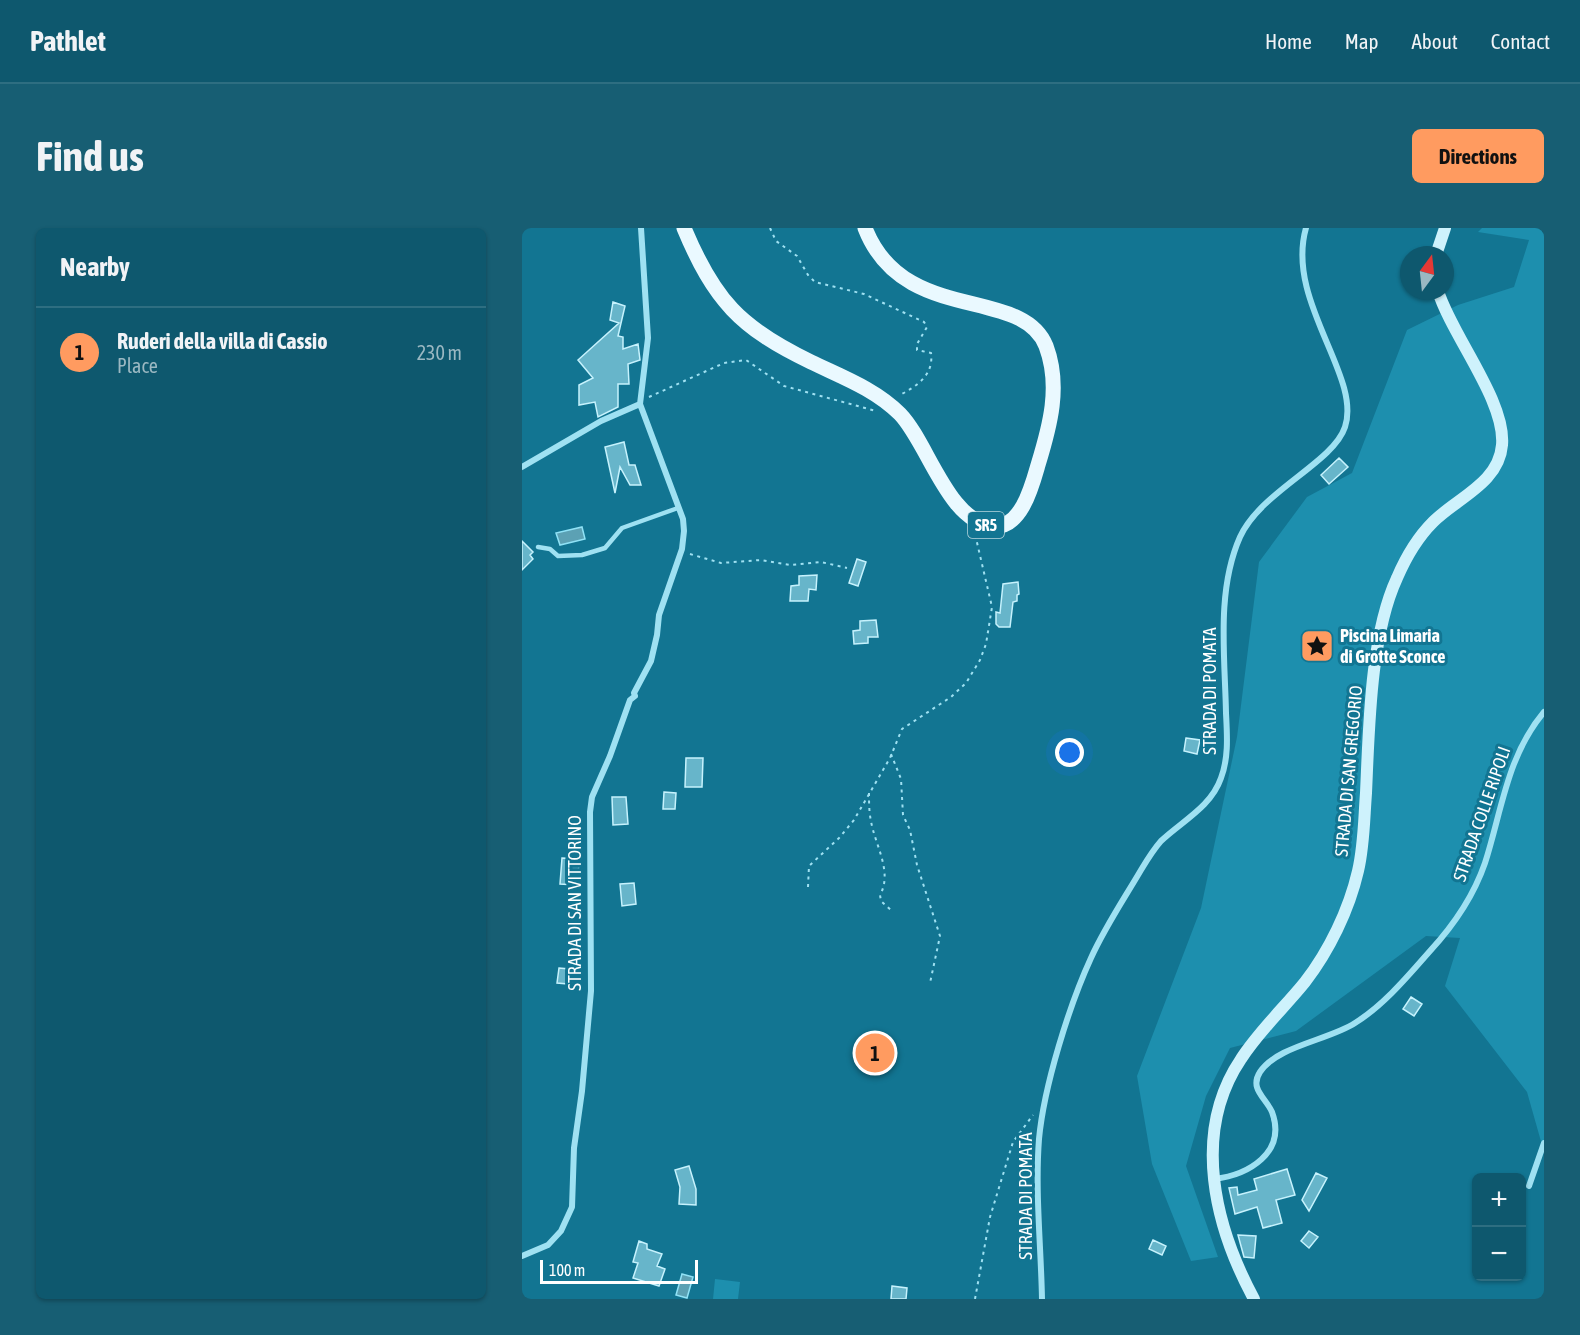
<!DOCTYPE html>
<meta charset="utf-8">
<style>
:root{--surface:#0e586e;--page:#175e73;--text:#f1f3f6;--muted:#9bb8c2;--line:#2e6e81;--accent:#ff9b60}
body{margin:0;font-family:"Asap Condensed",sans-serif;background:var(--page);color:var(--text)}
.controls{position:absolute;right:18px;bottom:18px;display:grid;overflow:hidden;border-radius:9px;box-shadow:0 2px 4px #0004}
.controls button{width:54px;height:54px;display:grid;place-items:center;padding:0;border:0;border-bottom:2px solid var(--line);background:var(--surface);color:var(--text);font:30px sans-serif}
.compass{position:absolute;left:878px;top:18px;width:54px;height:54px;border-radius:50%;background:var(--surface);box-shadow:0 2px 4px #0004;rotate:15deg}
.scale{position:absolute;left:18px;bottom:15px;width:158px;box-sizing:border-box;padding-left:6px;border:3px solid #fff;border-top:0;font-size:16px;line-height:21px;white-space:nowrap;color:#fff;-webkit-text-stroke:4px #127592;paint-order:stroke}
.you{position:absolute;left:548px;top:525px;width:21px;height:21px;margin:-15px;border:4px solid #fff;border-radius:50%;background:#1a73e8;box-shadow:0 0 0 9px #1a73e833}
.badge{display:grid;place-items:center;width:39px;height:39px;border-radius:50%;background:var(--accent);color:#111;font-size:20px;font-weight:700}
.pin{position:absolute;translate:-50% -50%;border:3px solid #fff;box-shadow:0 2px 6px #0006}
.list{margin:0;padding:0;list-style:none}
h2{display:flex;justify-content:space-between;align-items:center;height:78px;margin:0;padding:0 24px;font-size:26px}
h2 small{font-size:20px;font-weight:400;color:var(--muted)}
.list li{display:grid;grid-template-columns:39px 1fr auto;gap:18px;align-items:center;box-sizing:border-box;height:90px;padding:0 24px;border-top:2px solid var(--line)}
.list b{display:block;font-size:22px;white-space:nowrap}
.list p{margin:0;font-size:20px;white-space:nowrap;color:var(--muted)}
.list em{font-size:20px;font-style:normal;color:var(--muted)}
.map{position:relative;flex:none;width:1022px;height:1071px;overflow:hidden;border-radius:9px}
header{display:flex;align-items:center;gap:36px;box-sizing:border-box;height:84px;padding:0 30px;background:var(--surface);border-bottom:2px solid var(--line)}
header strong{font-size:28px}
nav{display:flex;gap:33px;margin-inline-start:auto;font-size:21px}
.intro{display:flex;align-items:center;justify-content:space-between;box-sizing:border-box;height:144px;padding:0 36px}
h1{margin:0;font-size:42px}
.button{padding:15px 27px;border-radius:9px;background:var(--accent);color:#111;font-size:21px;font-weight:700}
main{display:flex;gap:36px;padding:0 36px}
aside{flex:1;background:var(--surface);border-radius:9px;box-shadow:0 2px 4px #0004}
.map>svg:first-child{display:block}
.green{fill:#1d8fae}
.water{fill:#5ca1b4;stroke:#90e2f6;stroke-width:1.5}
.building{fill:#67b5ca;stroke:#c6f2fd;stroke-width:1.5}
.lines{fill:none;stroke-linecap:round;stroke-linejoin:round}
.path{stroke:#9fe1f2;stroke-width:2;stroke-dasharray:3 4.5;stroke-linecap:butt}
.lane{stroke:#9fe1f2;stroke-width:4.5}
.street{stroke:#9fe1f2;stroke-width:6}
.secondary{stroke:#cef2fc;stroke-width:12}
.primary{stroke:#eaf9ff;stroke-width:15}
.labels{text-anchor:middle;stroke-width:6;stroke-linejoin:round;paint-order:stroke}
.shield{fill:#127592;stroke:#b8d6de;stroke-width:1.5}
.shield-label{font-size:16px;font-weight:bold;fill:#fff}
.poi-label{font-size:18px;font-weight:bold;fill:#fff;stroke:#127592;text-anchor:start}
.street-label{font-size:18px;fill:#fff;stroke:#127592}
</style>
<header>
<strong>Pathlet</strong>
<nav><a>Home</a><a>Map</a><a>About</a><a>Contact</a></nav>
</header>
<div class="intro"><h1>Find us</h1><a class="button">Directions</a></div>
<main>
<aside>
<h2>Nearby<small></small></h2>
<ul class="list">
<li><span class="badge">1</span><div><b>Ruderi della villa di Cassio</b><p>Place</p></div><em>230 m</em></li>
</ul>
</aside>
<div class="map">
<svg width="1022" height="1071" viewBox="0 0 1022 1071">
<rect width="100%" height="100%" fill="#127592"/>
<!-- green -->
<path class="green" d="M960,0H1022V924L1005,864L923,758L938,710L904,708L774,803L708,820L684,868L664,938L696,1029L669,1033L630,936L615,848L679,680L715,509L737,334L785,269L830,245L885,102L936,77L992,59L1007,12L956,4Z
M193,1051L218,1054L216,1071H191Z"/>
<!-- water -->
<path class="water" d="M60,299L63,311L38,317L34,305Z
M160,1046L171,1049L165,1070L154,1067Z"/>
<!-- building -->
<path class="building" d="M91,74L103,78L96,108L101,109V121L116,116L118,132L106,136L107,156H96V179L76,189L73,174L57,177V157L71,150L56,132L97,95L88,92Z
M102,214L107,237H113L119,257H108L98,239L93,265L83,219Z
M817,230L826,239L807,256L799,247Z
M0,313L11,324L8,327L11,331L0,342Z
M335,331L344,334L336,358L327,355Z
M295,347L294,362L287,361L286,373H268L269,358L277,357V348Z
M496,354L497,366L495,367V373L491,374L488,399H477L474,396V384L478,385L481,356Z
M354,392L356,409H346V415L332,416L331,403L338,402V393Z
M664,510L678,512L675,526L662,523Z
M164,530H181L180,559H163Z
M142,564L154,565L153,581H141Z
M90,569H104L106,596L91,597Z
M40,630L58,631L54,657L38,656Z
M112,655L114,676L100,678L98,656Z
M37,740L58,742L57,757L35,755Z
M889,769L900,776L892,788L881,781Z
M167,938L174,961V977L157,976L158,959L153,942Z
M765,941L773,967L754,972L760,995L741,1000L735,979L713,986L707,960L715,959L716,967L735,962L732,951Z
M794,945L805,950L787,983L780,972Z
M787,1003L796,1009L787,1020L779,1013Z
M716,1007L734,1008L732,1030L722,1029Z
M631,1012L644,1018L640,1027L627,1021Z
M117,1013L125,1016V1021L140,1026L135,1038L143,1041L137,1058L111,1050L116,1035L111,1034Z
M370,1058L385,1060L384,1071H369Z"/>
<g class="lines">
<!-- path -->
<path class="path" d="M248,0L254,13L275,28L286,47L293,54L342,66L402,94L405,99L395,116V122L409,125C412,147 395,158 378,167
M127,169L202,135L224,132L262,158L354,183
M168,326L199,335L239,332L268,337L299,334L325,340
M369,526L379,551L381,587L388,602L395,637L418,708L408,755
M347,565C347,574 347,584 349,593C353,617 371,644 358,667L359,673L370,683
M286,659L287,638L317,610L332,592L368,530L380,501L429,469L444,455L458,432L464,416L470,379L453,306
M453,1071L468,989L491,914L511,887"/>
<!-- lane -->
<path class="lane" d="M16,319L28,321L36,328L60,327L83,320L100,300L156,280"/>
<!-- street -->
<path class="street" d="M0,239L79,193L118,176
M692,951C726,947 765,925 750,884C744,870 727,861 738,844C755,818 807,812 833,795C862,777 886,748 908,723C931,698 952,667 963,635C980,582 985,528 1022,484
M1007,958L1022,915
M0,1028L26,1017L39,1003L50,979L52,920L60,863L69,763L68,584L70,569L88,528L108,472L113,468L112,465L129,433L135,407L137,387L160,321L162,303L161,291L118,176L126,110L119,0
M520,1071C519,1018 513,964 517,911C522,858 547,778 569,730C583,699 602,671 619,642C625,632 631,622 639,613C660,593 689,579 699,550C707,529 705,506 704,485C703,429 694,363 718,309C739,263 811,235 823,199C840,148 763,73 784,0"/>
<!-- secondary -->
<path class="secondary" d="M914,27L923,0
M732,1071C693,999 669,905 719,831C737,803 762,780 783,754C807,723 827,682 836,643C842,618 842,591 844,565C847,501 848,408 875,350C884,329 895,310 911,294C935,270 977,255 980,217C984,173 930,108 916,63"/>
<!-- primary -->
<path class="primary" d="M162,0C192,72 218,100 289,134C320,149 353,161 378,186C406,215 426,294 471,298C499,301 510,258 516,237C528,198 539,158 524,118C500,57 381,98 343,0"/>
</g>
<!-- icons -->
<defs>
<g id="sight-square" transform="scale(1.725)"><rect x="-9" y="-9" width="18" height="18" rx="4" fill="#ff9b60" stroke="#127592"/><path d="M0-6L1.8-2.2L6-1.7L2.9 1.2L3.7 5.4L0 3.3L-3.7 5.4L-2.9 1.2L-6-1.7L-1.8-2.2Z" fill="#111"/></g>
</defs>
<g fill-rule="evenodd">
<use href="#sight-square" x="795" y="418"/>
</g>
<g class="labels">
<!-- shield labels -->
<rect class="shield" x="446" y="284" width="36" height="26" rx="4.5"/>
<g class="shield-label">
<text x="464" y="303">SR5</text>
</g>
<!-- poi labels -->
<g class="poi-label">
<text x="818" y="414">Piscina Limaria<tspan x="818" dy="21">di Grotte Sconce</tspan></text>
</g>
<!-- street labels -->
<g class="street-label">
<text transform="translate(688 463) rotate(-90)" y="6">STRADA DI POMATA</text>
<text transform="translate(827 543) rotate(-85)" y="6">STRADA DI SAN GREGORIO</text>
<text transform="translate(960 586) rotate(-71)" y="6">STRADA COLLE RIPOLI</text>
<text transform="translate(53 675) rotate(-90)" y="6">STRADA DI SAN VITTORINO</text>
<text transform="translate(504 968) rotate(-90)" y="6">STRADA DI POMATA</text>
</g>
</g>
</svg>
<div class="controls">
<button>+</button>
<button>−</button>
</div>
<svg class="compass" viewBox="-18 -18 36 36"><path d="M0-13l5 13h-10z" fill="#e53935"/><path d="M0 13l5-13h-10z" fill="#9bb8c2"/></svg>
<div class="scale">100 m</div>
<div class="you"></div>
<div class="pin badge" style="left:353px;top:825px">1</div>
</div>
</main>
